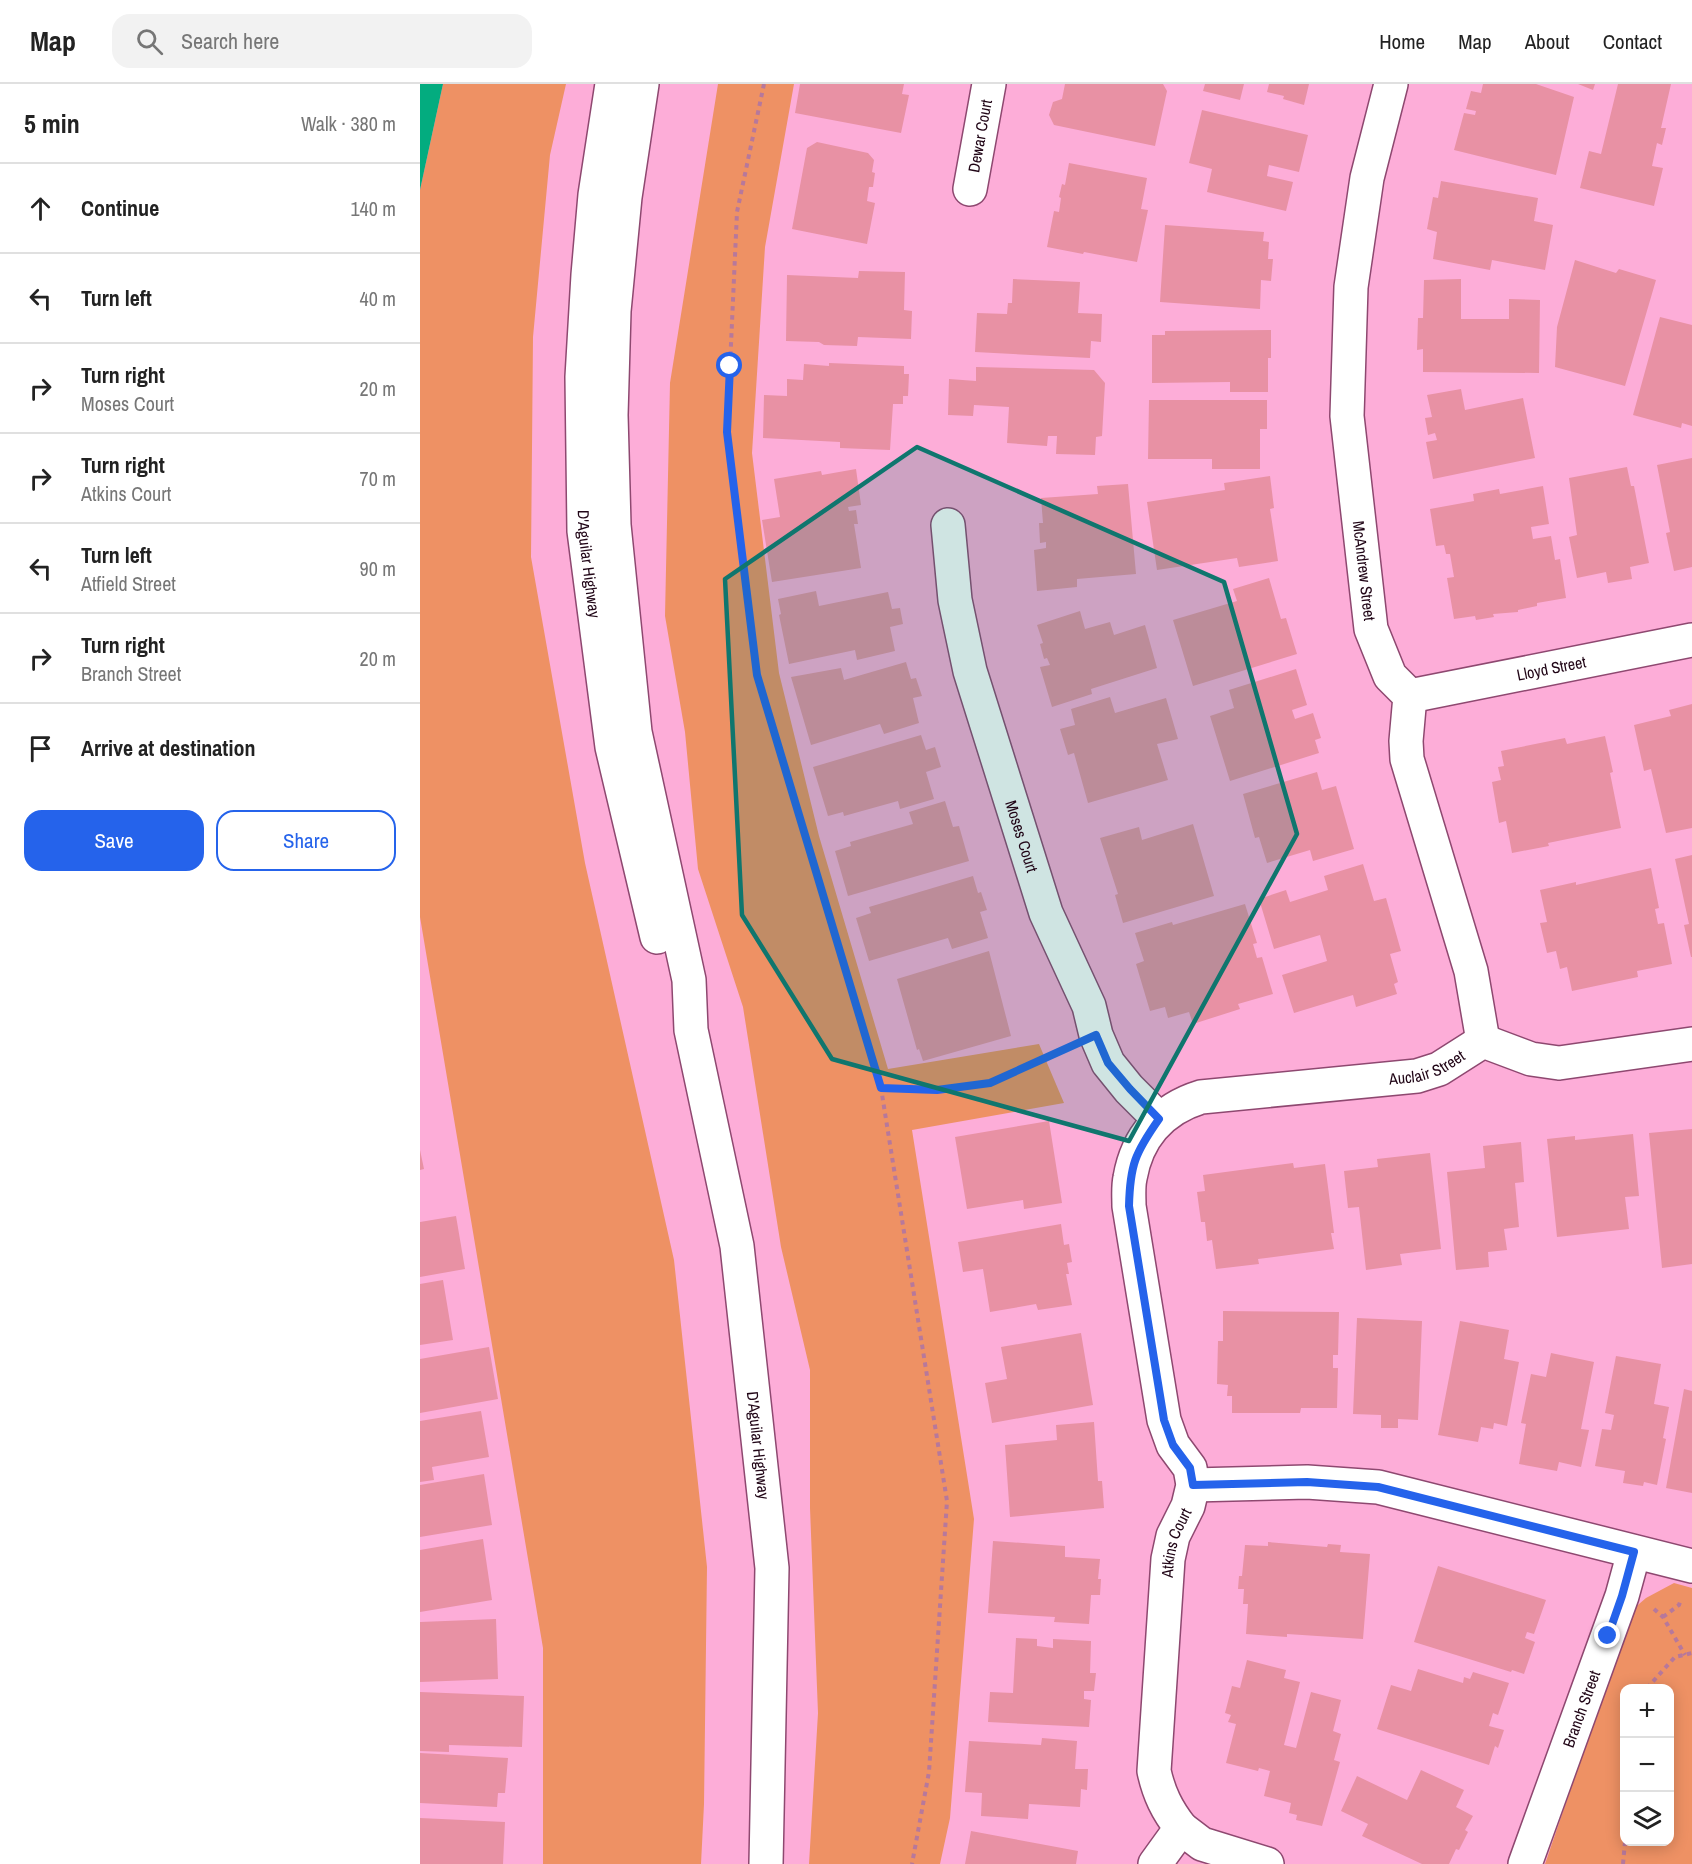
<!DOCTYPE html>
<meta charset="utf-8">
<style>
:root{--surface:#fff;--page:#f2f2f2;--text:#222;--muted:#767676;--line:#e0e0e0;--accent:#2563eb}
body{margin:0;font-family:"Archivo Narrow",sans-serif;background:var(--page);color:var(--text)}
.controls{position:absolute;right:18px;bottom:18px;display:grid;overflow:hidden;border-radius:12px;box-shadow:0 3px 15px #0003}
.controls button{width:54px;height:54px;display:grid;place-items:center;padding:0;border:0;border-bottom:2px solid var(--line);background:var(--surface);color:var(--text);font:30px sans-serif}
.stop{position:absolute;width:18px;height:18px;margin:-14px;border:4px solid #2563eb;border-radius:50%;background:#fff}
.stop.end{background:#2563eb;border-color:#fff;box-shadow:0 2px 6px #0008}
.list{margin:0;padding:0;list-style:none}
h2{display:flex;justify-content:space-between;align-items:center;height:78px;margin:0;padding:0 24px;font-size:26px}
h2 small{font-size:20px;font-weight:400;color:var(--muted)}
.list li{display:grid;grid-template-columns:39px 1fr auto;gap:18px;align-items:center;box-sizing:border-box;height:90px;padding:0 24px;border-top:2px solid var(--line)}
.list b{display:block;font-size:22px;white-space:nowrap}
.list p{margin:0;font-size:20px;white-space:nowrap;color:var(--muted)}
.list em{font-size:20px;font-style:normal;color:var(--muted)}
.actions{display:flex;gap:12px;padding:18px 24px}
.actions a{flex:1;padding:14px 0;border:2px solid var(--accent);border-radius:18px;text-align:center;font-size:21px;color:var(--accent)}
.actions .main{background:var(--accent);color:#fff}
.icon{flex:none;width:33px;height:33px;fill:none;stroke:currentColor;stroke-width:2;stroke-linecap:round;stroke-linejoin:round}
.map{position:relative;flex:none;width:1272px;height:1780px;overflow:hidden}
header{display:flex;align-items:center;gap:36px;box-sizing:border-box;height:84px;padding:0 30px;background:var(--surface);border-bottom:2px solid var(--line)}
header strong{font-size:28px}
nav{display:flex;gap:33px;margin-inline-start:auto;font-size:21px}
.search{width:420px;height:54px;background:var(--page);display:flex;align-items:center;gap:15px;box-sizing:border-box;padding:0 21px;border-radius:18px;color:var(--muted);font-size:22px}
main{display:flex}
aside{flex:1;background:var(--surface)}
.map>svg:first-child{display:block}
.green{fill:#ee9164;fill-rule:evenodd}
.water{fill:#03ac7f}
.building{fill:#e891a4}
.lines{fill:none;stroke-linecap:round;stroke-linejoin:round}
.minor-casing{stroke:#8e4870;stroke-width:36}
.trunk-casing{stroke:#8e4870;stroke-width:36}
.path{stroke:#b7789b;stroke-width:4;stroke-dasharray:4.5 4.5;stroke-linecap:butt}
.minor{stroke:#fff;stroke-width:33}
.trunk{stroke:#fff;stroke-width:33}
.route{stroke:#2563eb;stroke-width:8}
.marked{fill:#0f766e;fill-opacity:0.2;stroke:#0f766e;stroke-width:4.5;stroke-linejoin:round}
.labels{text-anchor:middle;stroke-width:4.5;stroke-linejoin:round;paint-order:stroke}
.street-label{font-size:16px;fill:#200516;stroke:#f8c6e0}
</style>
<header>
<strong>Map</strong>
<div class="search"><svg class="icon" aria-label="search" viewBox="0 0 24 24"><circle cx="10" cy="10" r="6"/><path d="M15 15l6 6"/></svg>Search here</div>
<nav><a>Home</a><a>Map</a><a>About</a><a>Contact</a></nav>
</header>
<main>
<aside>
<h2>5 min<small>Walk · 380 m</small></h2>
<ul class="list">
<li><svg class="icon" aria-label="ahead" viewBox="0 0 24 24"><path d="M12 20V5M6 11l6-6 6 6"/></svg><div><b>Continue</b></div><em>140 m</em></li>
<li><svg class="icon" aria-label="left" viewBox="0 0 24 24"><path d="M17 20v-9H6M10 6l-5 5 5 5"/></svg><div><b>Turn left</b></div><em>40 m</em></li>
<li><svg class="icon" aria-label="right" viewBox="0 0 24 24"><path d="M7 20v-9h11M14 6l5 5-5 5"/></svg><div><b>Turn right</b><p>Moses Court</p></div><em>20 m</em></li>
<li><svg class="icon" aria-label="right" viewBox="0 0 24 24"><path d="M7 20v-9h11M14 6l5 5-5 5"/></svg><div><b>Turn right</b><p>Atkins Court</p></div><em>70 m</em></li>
<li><svg class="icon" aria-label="left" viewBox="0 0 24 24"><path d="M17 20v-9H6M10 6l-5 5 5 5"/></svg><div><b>Turn left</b><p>Atfield Street</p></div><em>90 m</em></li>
<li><svg class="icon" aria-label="right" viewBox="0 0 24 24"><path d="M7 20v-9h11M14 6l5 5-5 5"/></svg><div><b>Turn right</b><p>Branch Street</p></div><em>20 m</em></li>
<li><svg class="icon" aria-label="arrive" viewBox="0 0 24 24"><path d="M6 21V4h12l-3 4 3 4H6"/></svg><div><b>Arrive at destination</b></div></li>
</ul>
<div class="actions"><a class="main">Save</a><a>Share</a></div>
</aside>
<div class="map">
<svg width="1272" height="1780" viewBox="0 0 1272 1780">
<rect width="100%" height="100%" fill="#fdadd8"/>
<!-- green -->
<path class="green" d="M23,0H146L130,71L113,253L111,473L165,779L254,1176L287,1483L284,1720L281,1780H123V1564L0,833V106Z
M298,0H374L345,163L332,369L359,589L399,752L468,985L619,960L644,1019L492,1046L554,1435L530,1734L520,1780H389L398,1629L390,1424V1286L361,1163L323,923L278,785L265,648L245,532L250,299Z
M1254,1499L1272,1504V1780H1125L1212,1526L1226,1514ZM1204,1604H1250V1758H1204Z"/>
<!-- water -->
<path class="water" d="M0,0H23L0,106Z"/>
<!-- building -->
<path class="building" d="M380,0H484L482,10L489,11L481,49L375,29Z
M645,0H743L747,7L735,62L634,41L629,31L633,18L642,15Z
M785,0H824L820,16L783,7Z
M849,0H889L884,21L863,15L864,12L847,8Z
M1063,0H1116L1154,13L1136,91L1034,66L1044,29L1055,31L1056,27L1046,25L1051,7L1061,9Z
M1158,0H1175L1173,6Z
M1198,0H1251L1241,44H1246L1242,61L1237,59L1232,82L1243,84L1234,122L1160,104L1169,67L1181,70Z
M782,26L888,51L879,88L849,81L847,92L873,98L866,127L787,108L792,85L769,79Z
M397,58L448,69L454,76L452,88L455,89L453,103H449L447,117L455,119L447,160L372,145L387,64Z
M649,79L727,94L721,125L728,126L717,178L664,168L663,170L627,163L634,127L639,128L641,114L639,113L642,100L645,101Z
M1021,97L1118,114L1114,137L1133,141L1125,186L1072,176L1070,186L1013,175L1017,148L1007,145L1013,113L1018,114Z
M745,141L844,148L843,157L849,158L848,175H853L851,197L841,196L840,225L740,218Z
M1155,176L1196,189L1199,185L1236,196L1205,302L1135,283L1137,243Z
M439,187L485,188L484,226L492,227L491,255L438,253L437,262L404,261L399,258L366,257L367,191L438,194Z
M593,195L660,198L658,229L682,230L681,258L671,257L670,274L555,268L557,229L587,230L588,219H592Z
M1041,195V235H1089V215L1120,216L1119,289L1003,288V265L997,266L998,234H1003L1004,196Z
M1240,233L1272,241V342L1262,339L1261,344L1213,331Z
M851,246V274H848V308H810V298L732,299V251H745V247Z
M409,279L484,282V290H489L488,312H483V320H473L470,366L420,364V358L343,354L344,311L367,312V295L383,296L384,280L409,282Z
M556,283L674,286L685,299L682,352L676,353L675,371L636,370L637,352H628L627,362L587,359L589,323L554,321L553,332L528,331L529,295L556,297Z
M1041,305L1045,326L1103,314L1115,374L1013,395L1006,358L1017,356L1015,349L1008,351L1005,334L1012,333L1007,311Z
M729,316H847V345H840V385H792V375H728Z
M1272,374V483L1254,487L1246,449L1250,448L1237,381Z
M1207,383L1211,402H1214L1229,479L1210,483L1212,495L1188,499L1186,488L1157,494L1149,453L1157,451L1149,394Z
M436,385L441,421L428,423L429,427L436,426L438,440H434L441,484L352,498L342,436L360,433L354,395L401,387L402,391Z
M850,392L854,424L850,425L858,477L819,483L817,474L737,486L727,418L805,406L804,399Z
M708,400L716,490L657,495V503L617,507L614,466L626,464V458L620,459L619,439H623L621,414L678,410L677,402Z
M1123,402L1129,440L1111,443L1113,455L1131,452L1135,476L1140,475L1146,514L1117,519V522L1098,526V528L1073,530L1074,533L1056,536L1055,532L1034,535L1027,494L1034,493L1030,470H1026L1024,461L1016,462L1010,425L1054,417L1053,410L1079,405L1080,410Z
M849,494L861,535L866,534L877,570L773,602L753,536L817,517L813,505Z
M396,507L399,522L468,508L472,525L480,524L483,540L470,543L475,567L437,576L435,566L369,580L359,531L361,530L358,515Z
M660,527L665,545L690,538L694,551L725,541L737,584L671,605L672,610L632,623L620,583L630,581L627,574L624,575L620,560L623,559L617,541Z
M486,578L491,595L496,594L502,612L493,614L499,639L464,650L460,640L391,661L371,593L421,584L424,596Z
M876,585L887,621L872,626L875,635L893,629L901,654L895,656L899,669L810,697L790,632L814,624L809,606Z
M690,613L695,629L746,614L758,655L737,660L748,696L668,719L654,669L648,671L640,645L655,641L651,625Z
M1272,620V744L1246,749L1231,685L1224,687L1214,641L1251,632L1249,626Z
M501,651L506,666L515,663L521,683L506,688L514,715L480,725L478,717L424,732L423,728L408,732L393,683Z
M1185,652L1193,688L1190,689L1201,744L1128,759L1129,762L1092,769L1086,737L1079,739L1072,698L1081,696L1078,683L1084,682L1081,667L1145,654L1147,660Z
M897,688L902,706L916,702L934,765L893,777L890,766L847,779L839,753L835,754L823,710Z
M525,717L533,743L539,742L549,777L428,812L415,767L431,762L430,758L493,740L489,728Z
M773,740L794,812L703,839L695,811L698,810L680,754L719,743L722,756Z
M1272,771V873H1271L1264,841L1269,840L1255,775Z
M943,780L954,817L966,814L981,867L970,870L978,898L974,900L977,910L936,923L933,911L874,929L862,891L907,877L900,851L854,865L839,815L866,806L870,818L908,806L904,792Z
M1231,784L1239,824L1235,825L1238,840L1244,839L1252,880L1217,887L1218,893L1152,907L1147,883L1140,885L1136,867L1127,869L1120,839L1127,838L1120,806L1156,798V801Z
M553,792L558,809L561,808L567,826L560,828L568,854L532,865L528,854L449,877L436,834L451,829L449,823Z
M825,820L837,859L833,860L837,874L842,873L853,910L818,920L820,925L773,940L769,928L748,934L745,923L730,927L716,880L724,877L715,849L752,838L753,841Z
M569,867L591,952L503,977L499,965L497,966L477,895Z
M629,1037L642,1119L604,1125L603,1116L547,1125L535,1053Z
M1272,1045V1180L1242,1184L1229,1049Z
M1213,1050L1219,1112L1205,1113L1209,1145L1137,1153L1127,1055L1155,1052V1056Z
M1101,1058L1104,1098L1095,1099L1099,1143L1084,1145L1087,1166L1068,1168L1069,1183L1036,1186L1027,1088L1065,1084L1063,1062Z
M0,1066L4,1085L0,1086Z
M1010,1069L1021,1165L980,1170L982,1181L946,1186L939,1123L928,1124L924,1087L958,1083L957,1075Z
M873,1079L874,1084L905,1080L914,1149H911L914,1165L838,1175L839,1180L796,1185L792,1156L787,1157L785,1138H781L777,1108L785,1107L783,1091Z
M36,1132L45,1185L0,1193V1138Z
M641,1140L644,1161L649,1160L652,1178L647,1179L649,1190H646L652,1221L618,1226L616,1220L570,1228L563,1185L543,1188L538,1158Z
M23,1196L33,1256L0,1261V1200Z
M803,1227L919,1228L918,1271H913V1284H918L917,1324H881L880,1329H812V1312H807L808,1301L797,1300L798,1257H803Z
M937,1234L1002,1237L998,1336L978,1335V1344H961V1331L933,1330Z
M1040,1237L1089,1246L1084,1275L1099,1278L1087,1342L1074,1339L1073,1345L1061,1343L1058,1358L1018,1351Z
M661,1249L673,1321L572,1339L565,1299L587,1295L581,1263Z
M69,1263L78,1315L0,1329V1275Z
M1131,1269L1174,1278L1161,1345L1169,1346L1161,1383L1139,1378L1137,1387L1099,1380L1106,1340L1101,1339L1111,1290L1126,1293Z
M1196,1272L1241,1280L1234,1320L1249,1323L1243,1354L1246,1355L1237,1401L1224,1398L1223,1402L1203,1399L1205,1387L1175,1382L1182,1345L1191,1346L1194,1331L1185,1329Z
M1264,1305L1272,1307V1409L1246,1404Z
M61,1327L69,1373L12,1383L14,1396L0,1398V1337Z
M674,1338L678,1397H682L684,1424L590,1433L585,1361L637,1356L636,1341Z
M64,1390L72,1441L0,1453V1401Z
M63,1455L72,1516L0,1528V1466Z
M573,1457L645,1462V1473L680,1475L678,1495H681L680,1511H671L669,1540L634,1538L635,1533L568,1529Z
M848,1458L907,1463L908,1460L921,1461L920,1468L950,1470L943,1555L867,1550V1553L826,1550L828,1520H823L824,1505H818L819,1492H822L825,1461L848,1462Z
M1018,1482L1126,1516L1114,1550L1107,1548L1105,1554L1115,1558L1104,1590L1092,1586L1091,1588L994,1558Z
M76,1535L78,1595L0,1598V1538Z
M596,1554L617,1555V1562L633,1564V1555L671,1557L670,1589H676L674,1607H664V1615L671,1616L669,1643L568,1638L570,1608L593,1609Z
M827,1576L866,1586L864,1594L880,1598L864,1661L876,1664L891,1608L921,1616L913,1647L921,1650L914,1676L920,1678L902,1742L876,1736L877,1731L869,1729L871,1719L844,1712L850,1687L839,1684L838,1687L806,1679L816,1640L808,1638L811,1631L805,1629L812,1602L820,1604Z
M998,1585L1043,1599L1044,1593L1050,1595L1053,1588L1089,1599L1078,1631L1073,1629L1069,1642L1084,1646L1078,1664L1075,1662L1069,1681L957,1645L971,1601L991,1607Z
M0,1608L104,1612L102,1663L29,1661V1668L0,1667Z
M622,1654L657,1657L655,1685H668L667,1706L661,1705L660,1723L609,1720L608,1735L561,1732L562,1709L545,1708L549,1657L621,1661Z
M0,1669L88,1674L85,1709H78L77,1723L0,1719Z
M1001,1686L1044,1706L1036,1723L1053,1732L1045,1746L1048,1748L1039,1766L1036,1765L1029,1780H1002L942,1752L948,1740L921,1727L937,1692L987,1716Z
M0,1734L85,1738L83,1780H0Z
M551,1747L658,1767L656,1780H545Z"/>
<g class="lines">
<!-- minor casing -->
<g class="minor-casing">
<g id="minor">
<path id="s1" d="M971,0L947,94L931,203L927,332L951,545L970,592L990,612L986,657L987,675L1051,887L1063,957"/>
<path id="s2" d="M550,105L569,0"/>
<path id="s3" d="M528,441L535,516L550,587L626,829L669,922L676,951L688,979L709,1005L739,1035"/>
<path id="s4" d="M990,612L1272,556"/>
<path d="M773,1401L887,1398L958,1403L1272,1482"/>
<path d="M761,1744L782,1760L847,1780"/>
<path id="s5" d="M735,1780L761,1744C747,1726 739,1710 734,1687L748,1475L753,1452L768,1422L773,1401L770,1384L753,1361L744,1336L709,1122C709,1113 708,1103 710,1094C717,1053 742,1025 781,1013L997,992L1019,985L1063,957L1111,975L1139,979L1272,960"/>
<path id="s6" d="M1105,1780L1202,1512L1214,1468"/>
</g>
</g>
<!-- trunk casing -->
<g class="trunk-casing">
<g id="trunk">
<path id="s7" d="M192,0L175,111L168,191L162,293L164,447L192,663L237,853"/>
<path id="s8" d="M222,0L205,113L194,227L191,331L194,441L215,648L269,896L271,946L317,1162L352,1484L346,1780"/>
</g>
</g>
<!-- path -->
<path class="path" d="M344,0L317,128L307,348L337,591L461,1004L527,1417L509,1688L492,1780
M461,1004L517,1006L570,999L644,965
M1234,1525L1243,1533L1265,1571
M1243,1533L1259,1521L1261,1515
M1227,1604L1255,1573L1272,1569
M1203,1780L1205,1758"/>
<!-- minor -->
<use href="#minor" class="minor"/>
<!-- trunk -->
<use href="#trunk" class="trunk"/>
</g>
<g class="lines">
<!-- route -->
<path class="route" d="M310,282L307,348L337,591L461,1004L517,1006L570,999L676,951L688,979L710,1005L739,1035C715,1069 710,1081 709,1122L744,1336L753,1361L770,1384L773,1401L887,1398L958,1403L1214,1468L1202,1512L1188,1552"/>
</g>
<!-- marked area -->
<path class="marked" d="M497,363L804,498L877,750L709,1057L412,975L322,831L305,495Z"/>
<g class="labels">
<!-- street labels -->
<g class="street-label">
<text dy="6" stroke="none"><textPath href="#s2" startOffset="54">Dewar Court</textPath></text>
<text dy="6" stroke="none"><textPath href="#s7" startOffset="482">D'Aguilar Highway</textPath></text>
<text dy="6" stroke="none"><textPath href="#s1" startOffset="492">McAndrew Street</textPath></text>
<text dy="6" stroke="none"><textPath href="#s4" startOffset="144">Lloyd Street</textPath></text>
<text dy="6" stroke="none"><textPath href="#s3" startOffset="321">Moses Court</textPath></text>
<text dy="6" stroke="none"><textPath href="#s5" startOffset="1059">Auclair Street</textPath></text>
<text dy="6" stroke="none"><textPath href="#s8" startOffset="1376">D'Aguilar Highway</textPath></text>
<text dy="6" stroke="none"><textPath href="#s5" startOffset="338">Atkins Court</textPath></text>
<text dy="6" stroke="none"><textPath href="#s6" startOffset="165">Branch Street</textPath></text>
</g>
</g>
</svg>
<div class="controls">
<button>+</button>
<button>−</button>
<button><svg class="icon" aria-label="layers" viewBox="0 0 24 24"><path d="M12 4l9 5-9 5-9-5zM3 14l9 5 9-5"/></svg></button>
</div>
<div class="stop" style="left:310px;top:282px"></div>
<div class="stop end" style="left:1188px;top:1552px"></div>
</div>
</main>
